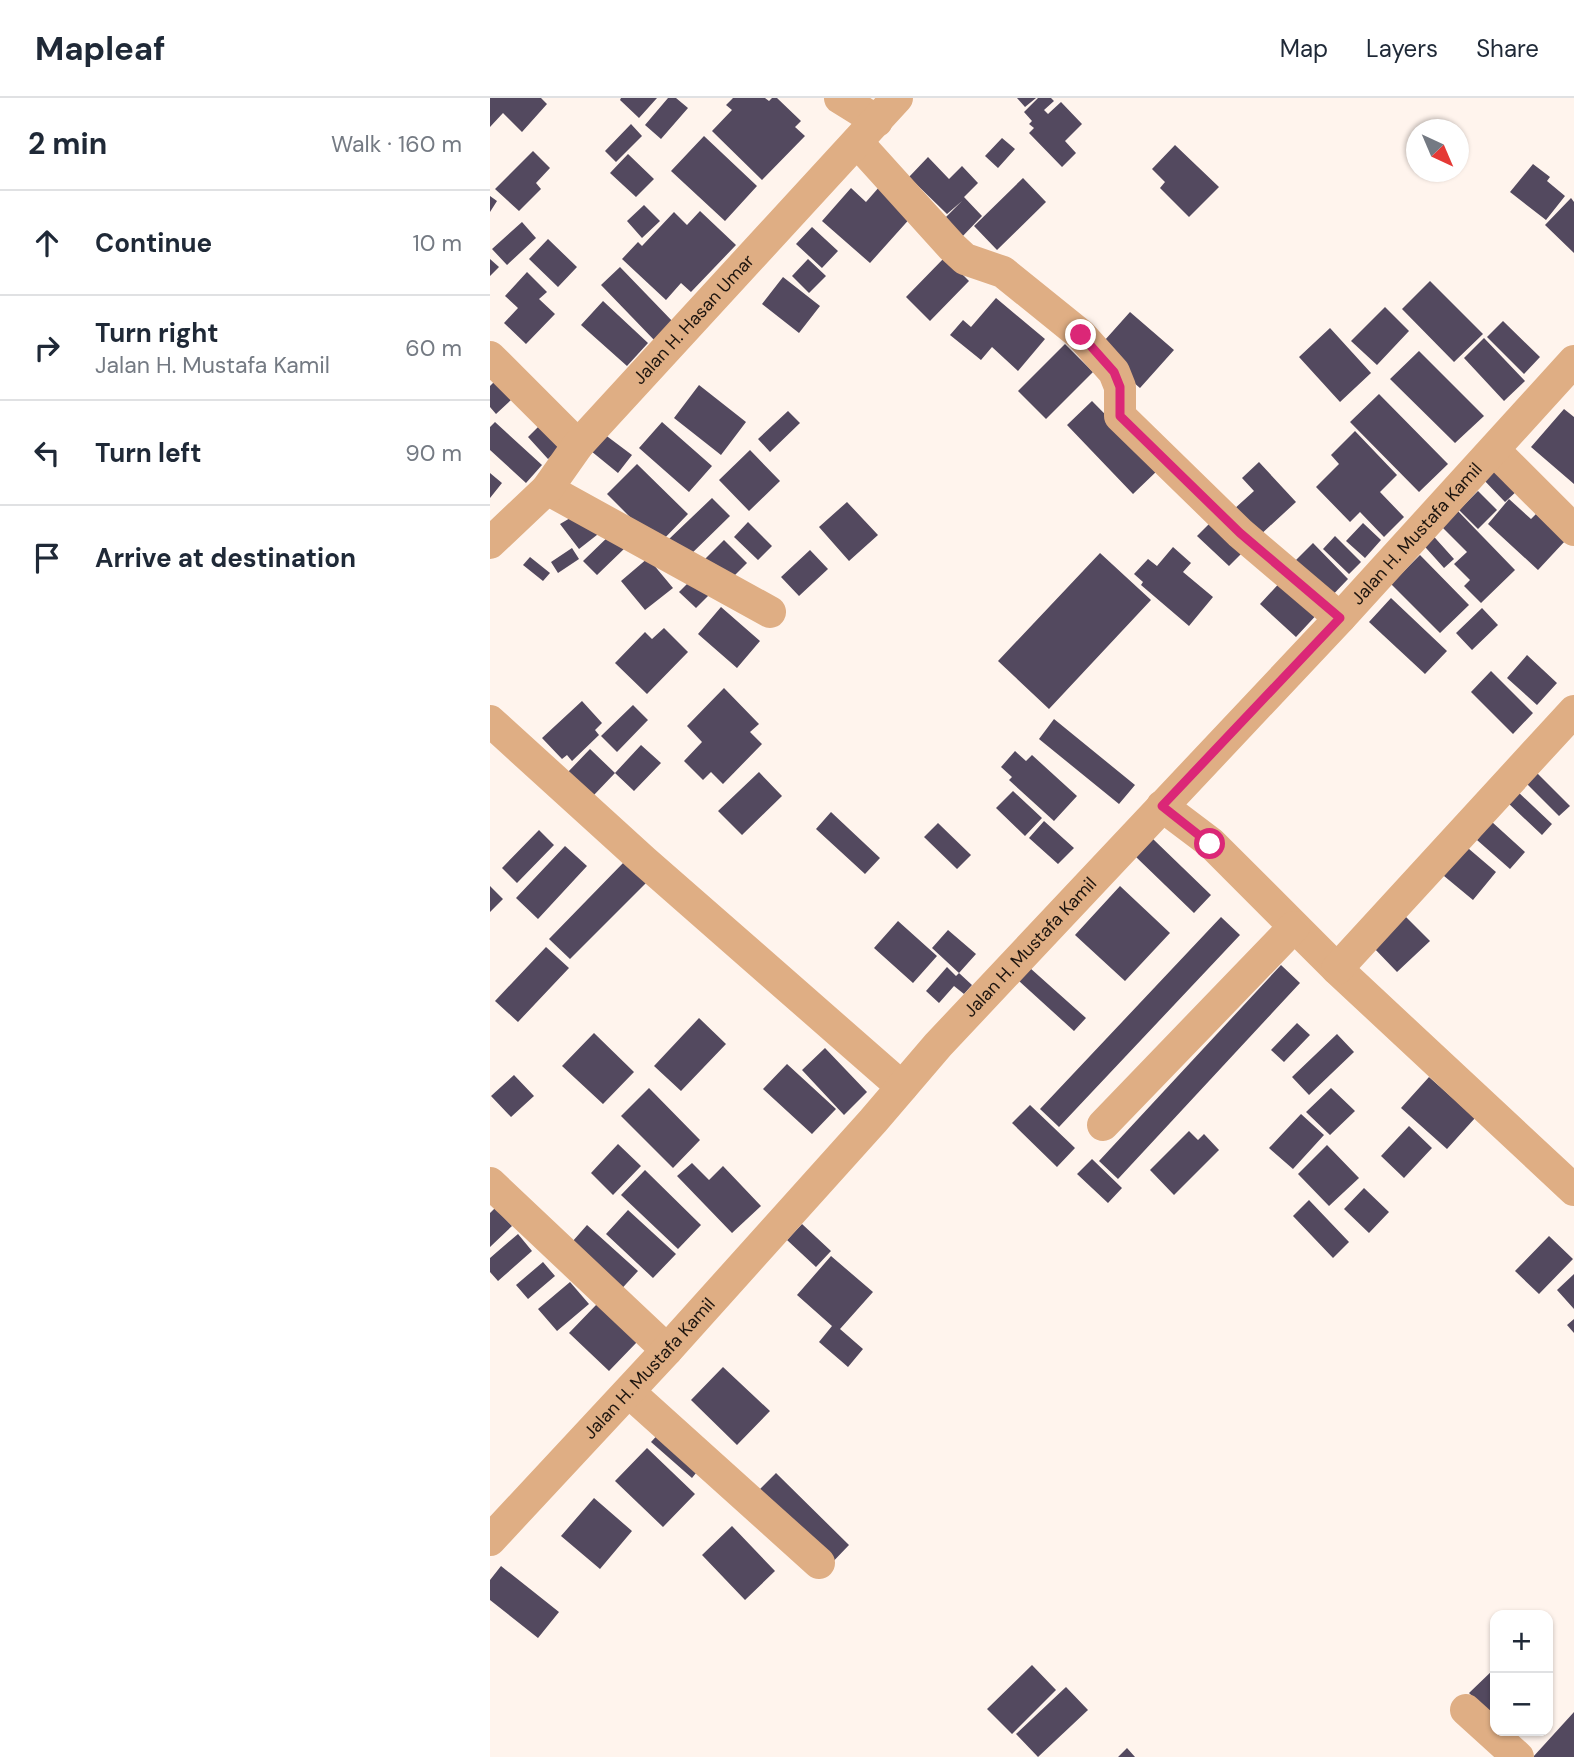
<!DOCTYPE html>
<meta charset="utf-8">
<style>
:root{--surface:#fff;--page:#f6f6f7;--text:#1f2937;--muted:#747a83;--line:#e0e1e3}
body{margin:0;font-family:"DM Sans",sans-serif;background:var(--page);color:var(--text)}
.controls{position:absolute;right:21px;bottom:21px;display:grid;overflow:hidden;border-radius:14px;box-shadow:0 2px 5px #0004}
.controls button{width:63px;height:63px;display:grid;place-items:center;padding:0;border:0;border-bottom:2px solid var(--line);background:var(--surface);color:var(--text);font:35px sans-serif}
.compass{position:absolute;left:916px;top:21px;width:63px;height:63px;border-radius:50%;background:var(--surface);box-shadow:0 2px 5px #0004;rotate:136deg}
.stop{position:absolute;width:21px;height:21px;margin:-16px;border:5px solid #db2777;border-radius:50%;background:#fff}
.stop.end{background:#db2777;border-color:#fff;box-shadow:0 2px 7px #0008}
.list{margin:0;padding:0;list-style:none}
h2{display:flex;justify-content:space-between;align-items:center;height:91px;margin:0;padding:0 28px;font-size:30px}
h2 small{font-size:23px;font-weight:400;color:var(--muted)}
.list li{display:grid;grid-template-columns:46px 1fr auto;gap:21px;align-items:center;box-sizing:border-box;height:105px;padding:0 28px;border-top:2px solid var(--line)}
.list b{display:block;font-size:26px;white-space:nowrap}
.list p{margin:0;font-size:23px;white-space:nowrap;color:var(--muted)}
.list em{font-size:23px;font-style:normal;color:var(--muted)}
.icon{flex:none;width:38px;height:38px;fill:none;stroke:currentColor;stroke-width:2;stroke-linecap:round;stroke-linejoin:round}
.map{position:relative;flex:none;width:1084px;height:1659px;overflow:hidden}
header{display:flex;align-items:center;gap:42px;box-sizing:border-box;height:98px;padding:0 35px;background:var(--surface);border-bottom:2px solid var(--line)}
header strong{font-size:33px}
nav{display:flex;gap:38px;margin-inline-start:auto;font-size:24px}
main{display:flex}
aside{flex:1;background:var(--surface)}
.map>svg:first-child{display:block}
.building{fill:#53495f}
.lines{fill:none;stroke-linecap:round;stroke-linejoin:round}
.minor{stroke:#dfae84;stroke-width:32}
.route{stroke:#db2777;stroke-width:9}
.labels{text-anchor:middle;stroke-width:7;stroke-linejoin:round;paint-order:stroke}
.street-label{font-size:18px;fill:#1e150f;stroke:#fff}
</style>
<header>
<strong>Mapleaf</strong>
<nav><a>Map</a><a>Layers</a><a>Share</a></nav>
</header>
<main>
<aside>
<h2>2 min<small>Walk · 160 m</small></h2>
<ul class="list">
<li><svg class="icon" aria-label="ahead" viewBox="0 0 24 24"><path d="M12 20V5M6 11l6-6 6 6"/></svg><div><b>Continue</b></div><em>10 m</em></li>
<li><svg class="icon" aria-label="right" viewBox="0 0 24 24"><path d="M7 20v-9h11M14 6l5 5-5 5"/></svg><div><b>Turn right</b><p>Jalan H. Mustafa Kamil</p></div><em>60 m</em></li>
<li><svg class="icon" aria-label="left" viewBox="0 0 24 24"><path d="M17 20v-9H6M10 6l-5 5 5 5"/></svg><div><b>Turn left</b></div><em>90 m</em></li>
<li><svg class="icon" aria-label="arrive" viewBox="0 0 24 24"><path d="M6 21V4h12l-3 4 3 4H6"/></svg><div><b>Arrive at destination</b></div></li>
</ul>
</aside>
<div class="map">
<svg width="1084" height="1659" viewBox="0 0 1084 1659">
<rect width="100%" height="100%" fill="#fff4ed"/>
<!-- building -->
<path class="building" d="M0,0H51L57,6L32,34L13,15L0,29Z
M131,0H167L149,20L130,2Z
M178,0H186L198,10L171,41L155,27Z
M243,0H275L279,3L282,0H287L311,23L305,29L315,38L272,82L222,33L242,12L236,7Z
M527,0H546L535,9Z
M548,0H561L564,3L554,12L558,16L571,4L592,26L575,43L586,55L572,69L539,35L544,30L539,26L542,23L534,14Z
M141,26L152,38L126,64L115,53Z
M214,38L267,88L235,123L181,73Z
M512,40L525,51L508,70L495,58Z
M685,47L729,89L699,119L670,90L675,84L662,71Z
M43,53L60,70L46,85L51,91L29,113L5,91Z
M138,56L164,81L146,99L120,75Z
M438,59L459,81L472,68L488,85L474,99L492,118L470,141L452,123L472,103L457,116L419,79Z
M1043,66L1060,79L1057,83L1075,98L1056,122L1020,94Z
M533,80L556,104L507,152L484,128Z
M390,88L423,117L380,165L332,123L361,90L376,104Z
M0,98L7,103L0,114Z
M1081,100L1084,104V155L1055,127Z
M154,107L170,123L152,140L137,123Z
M210,113L246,147L201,194L191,185L176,202L132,161L148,144L152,148L184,114L197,127Z
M32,124L46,140L17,167L2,151Z
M322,129L348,153L332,170L306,146Z
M58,141L87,169L68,189L39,161Z
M455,159L479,183L440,223L416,199Z
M0,161L9,169L0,178Z
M318,161L336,178L319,195L302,178Z
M130,169L186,227L167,245L111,187Z
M37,174L57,194L49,201L65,216L36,246L14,225L28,210L15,198Z
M293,179L330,208L309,235L272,206Z
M940,183L993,236L964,264L912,211Z
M506,200L555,241L528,273L502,249L491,262L460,237L473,222L481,229Z
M113,203L158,245L137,268L91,227Z
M895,209L919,233L887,267L861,243Z
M640,214L684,252L650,290L606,252Z
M1013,223L1050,259L1034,276L997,239Z
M840,230L881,275L850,304L809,259Z
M994,240L1035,283L1014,303L974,260Z
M575,246L603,274L556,321L528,293Z
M929,253L994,318L965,345L900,281Z
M4,284L21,302L6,316L0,309V288Z
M209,287L256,324L231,357L184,320Z
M889,296L958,366L929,394L860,324Z
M602,303L669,371L643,396L577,327Z
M1074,311L1084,319V386L1041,349Z
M298,313L310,325L280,354L268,341Z
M5,324L52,367L36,385L0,352V329Z
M172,324L222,368L199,394L149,350Z
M51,326L72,348L58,361L38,339Z
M865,333L907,377L890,394L914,419L894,439L870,414L860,424L826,389L849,366L841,357Z
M114,336L142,357L128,375L101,353Z
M260,352L290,383L259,413L229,382Z
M769,364L806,404L768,439L743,412L764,393L752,380Z
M1005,365L1029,391L1015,404L991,379Z
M147,366L198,416L168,447L117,396Z
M0,375L12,385L0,400Z
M988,393L1007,412L988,431L969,412Z
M222,400L240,418L196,461L178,442Z
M1019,401L1041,421L1046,416L1075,443L1048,472L998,426Z
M357,404L388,437L359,463L329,429Z
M963,408L1025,472L991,505L974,488L980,482L964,466L977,454L947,424Z
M92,413L112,433L89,451L70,426Z
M725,420L757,450L739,468L707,438Z
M258,424L282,448L268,462L244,439Z
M873,425L891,442L875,460L856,443Z
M938,432L964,461L954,470L928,441Z
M122,435L136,449L107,477L93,463Z
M845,438L871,464L859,476L833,451Z
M234,442L257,465L237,485L214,462Z
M823,445L858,481L835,505L799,469Z
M683,449L701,465L693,474L723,499L699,528L651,487L653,484L644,476L658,461L667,468Z
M82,450L89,461L68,475L61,464Z
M320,452L338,471L309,498L291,479Z
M610,455L661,502L559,611L508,563Z
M930,457L979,507L950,535L901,486Z
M40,459L60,475L53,483L33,467Z
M158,460L183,490L155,512L131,483Z
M205,478L222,494L206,510L189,494Z
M795,479L831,512L806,539L770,506Z
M901,500L957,553L935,576L879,524Z
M231,509L270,543L247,570L208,536Z
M992,510L1008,527L982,552L966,535Z
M174,530L198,554L157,596L125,565L155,534L162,541Z
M1037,557L1067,585L1047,607L1017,580Z
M1001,573L1043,615L1023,636L981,594Z
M234,590L269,626L260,634L272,646L233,686L221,674L213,682L194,663L212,644L197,628Z
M92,603L112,625L105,632L109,637L82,663L77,657L72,661L52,640Z
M143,607L158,622L127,654L111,638Z
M564,621L645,687L629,706L549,641Z
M151,647L171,665L144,693L125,675Z
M100,651L125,675L103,698L78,674Z
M525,653L536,663L542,657L587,698L564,723L519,682L522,679L511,669Z
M1045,673L1080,708L1069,718L1034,683Z
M269,674L292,698L252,737L228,713Z
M1026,692L1062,726L1052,737L1016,703Z
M523,693L552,720L535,738L506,710Z
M341,714L390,760L375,776L326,731Z
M554,723L584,750L568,766L539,740Z
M1002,724L1035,754L1020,771L987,742Z
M448,725L481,757L467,771L434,739Z
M49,732L64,747L27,785L12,770Z
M663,741L721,797L704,815L646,759Z
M972,745L1006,774L983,802L948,773Z
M75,748L97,768L48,821L26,800Z
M134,764L156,785L80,861L59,841Z
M0,788L13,801L0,814Z
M630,788L680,835L635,883L585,837Z
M914,817L940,843L907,874L882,848Z
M731,819L750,837L569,1029L550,1011Z
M408,823L447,858L423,885L384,850Z
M458,832L486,856L469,875L442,850Z
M56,849L79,870L28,924L5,903Z
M791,867L810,885L628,1081L609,1063Z
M457,869L466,878L469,875L482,887L474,896L464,888L449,905L436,893Z
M540,870L596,920L584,933L529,883Z
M209,920L236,946L191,993L164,968Z
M807,925L820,937L794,964L781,952Z
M104,935L144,974L113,1006L72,968Z
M847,936L864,954L819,997L802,979Z
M335,950L377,994L354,1017L312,972Z
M297,966L346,1011L322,1036L273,991Z
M24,977L44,998L21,1019L1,998Z
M939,979L985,1020L957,1051L911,1010Z
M159,990L210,1042L183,1070L131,1018Z
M841,990L865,1013L840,1037L816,1014Z
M540,1007L585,1050L567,1069L522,1025Z
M811,1016L834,1037L803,1071L779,1050Z
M919,1028L942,1050L914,1080L891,1058Z
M699,1033L708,1042L714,1036L729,1052L684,1097L660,1072Z
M128,1046L151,1068L123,1097L101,1075Z
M837,1047L869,1080L839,1108L808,1076Z
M602,1061L632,1090L618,1105L587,1076Z
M202,1065L219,1082L233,1068L271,1108L242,1135L187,1078Z
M155,1072L211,1127L188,1151L131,1097Z
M874,1090L899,1114L879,1135L854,1111Z
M819,1102L859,1144L843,1160L803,1118Z
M5,1110L22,1128L0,1149V1115Z
M138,1112L186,1156L163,1180L116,1136Z
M312,1126L341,1153L326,1169L297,1142Z
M97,1127L148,1173L125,1198L75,1152Z
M28,1136L42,1153L8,1183L0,1174V1160Z
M1059,1138L1083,1161L1049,1196L1025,1173Z
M341,1158L383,1194L350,1231L373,1251L358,1269L329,1244L342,1228L307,1197Z
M53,1164L65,1178L38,1201L26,1187Z
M1084,1176V1211L1067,1192Z
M80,1184L99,1206L67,1233L48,1211Z
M107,1206L147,1244L119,1273L79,1235Z
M1084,1221V1235L1077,1227Z
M233,1269L280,1313L247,1347L201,1302Z
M174,1330L214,1365L202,1380L161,1344Z
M157,1350L205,1396L173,1429L125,1383Z
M286,1375L359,1447L336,1471L263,1398Z
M104,1400L142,1433L110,1471L71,1438Z
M242,1428L285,1473L255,1502L212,1457Z
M11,1468L69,1514L48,1540L0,1502V1482Z
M542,1567L566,1592L522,1636L497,1611Z
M1005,1570V1621L979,1595Z
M576,1589L598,1612L548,1659L526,1636Z
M1084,1614V1659H1043Z
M637,1650L645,1659H628Z"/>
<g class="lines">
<!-- minor -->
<g class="minor">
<path d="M350,0L387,23"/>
<path d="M367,44L462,149L475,161L513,174L591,237L624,274L630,289V318L750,435L850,520"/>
<path d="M0,259L88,347"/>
<path d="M1004,352L1084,432"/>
<path d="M57,391L280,514"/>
<path id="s1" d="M0,445L57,391L88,347L407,0"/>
<path d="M0,623L154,763L412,989"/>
<path d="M672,708L721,745L847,871L1084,1092"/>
<path d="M847,871L1084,613"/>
<path d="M613,1027L804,829"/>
<path d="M0,1085L177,1252"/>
<path d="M139,1294L329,1465"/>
<path id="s2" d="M0,1442L177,1252L383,1023L448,947L850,520L1084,263"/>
<path d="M976,1612L1028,1659"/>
</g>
</g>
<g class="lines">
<!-- route -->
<path class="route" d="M591,237L624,274L630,289V318L750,435L850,520L672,708L720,746"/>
</g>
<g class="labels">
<!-- street labels -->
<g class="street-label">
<text dy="6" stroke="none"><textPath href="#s1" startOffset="303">Jalan H. Hasan Umar</textPath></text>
<text dy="6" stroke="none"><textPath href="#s2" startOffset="1368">Jalan H. Mustafa Kamil</textPath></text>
<text dy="6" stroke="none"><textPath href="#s2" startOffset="802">Jalan H. Mustafa Kamil</textPath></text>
<text dy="6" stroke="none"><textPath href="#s2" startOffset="234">Jalan H. Mustafa Kamil</textPath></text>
</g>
</g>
</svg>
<div class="controls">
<button>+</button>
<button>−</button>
</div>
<svg class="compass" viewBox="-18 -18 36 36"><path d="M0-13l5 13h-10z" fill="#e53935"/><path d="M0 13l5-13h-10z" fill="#747a83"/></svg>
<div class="stop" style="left:720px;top:746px"></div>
<div class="stop end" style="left:591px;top:237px"></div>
</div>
</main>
